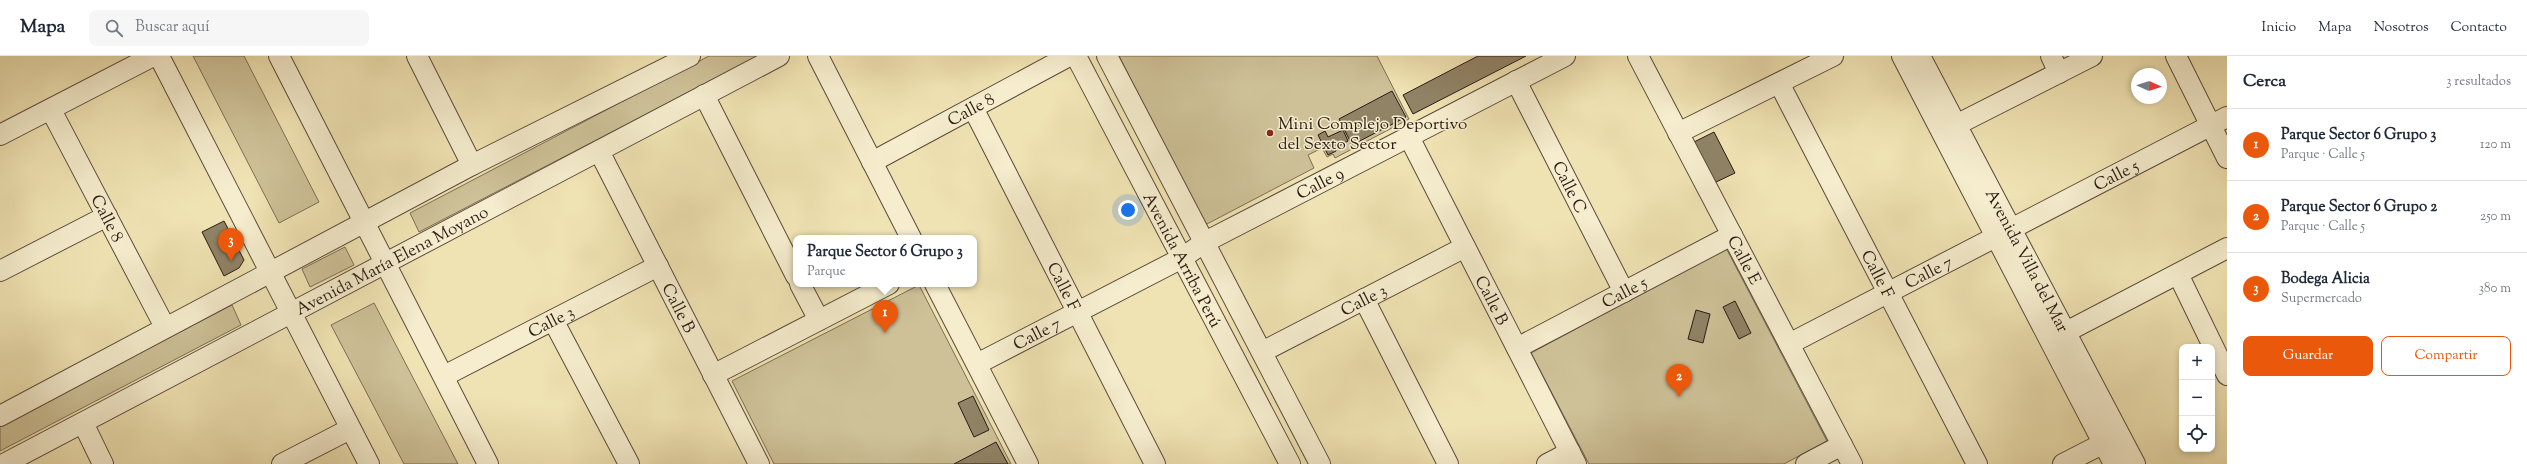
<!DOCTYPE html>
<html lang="es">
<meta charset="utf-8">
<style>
:root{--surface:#fff;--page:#f6f6f7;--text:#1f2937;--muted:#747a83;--line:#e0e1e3;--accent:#ea580c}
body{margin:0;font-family:"Sorts Mill Goudy",serif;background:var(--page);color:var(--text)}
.controls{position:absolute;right:12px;bottom:12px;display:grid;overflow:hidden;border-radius:8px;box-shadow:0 2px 6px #0003}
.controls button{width:36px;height:36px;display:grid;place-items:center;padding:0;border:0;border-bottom:1px solid var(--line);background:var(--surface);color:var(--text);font:20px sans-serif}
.compass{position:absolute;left:2131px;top:12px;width:36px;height:36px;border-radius:50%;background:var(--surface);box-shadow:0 2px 6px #0003;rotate:93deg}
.you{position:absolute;left:1128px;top:154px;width:14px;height:14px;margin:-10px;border:3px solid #fff;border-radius:50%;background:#1a73e8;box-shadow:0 0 0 6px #1a73e833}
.badge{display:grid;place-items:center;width:26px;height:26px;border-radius:50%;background:var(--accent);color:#fff;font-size:13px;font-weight:700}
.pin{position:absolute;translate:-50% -33px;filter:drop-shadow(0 1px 2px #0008)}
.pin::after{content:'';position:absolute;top:21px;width:14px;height:12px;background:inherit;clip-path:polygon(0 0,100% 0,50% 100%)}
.popup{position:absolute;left:793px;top:179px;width:184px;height:52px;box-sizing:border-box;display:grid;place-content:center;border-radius:8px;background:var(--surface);filter:drop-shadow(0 1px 3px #0005);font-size:13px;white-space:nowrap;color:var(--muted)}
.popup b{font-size:15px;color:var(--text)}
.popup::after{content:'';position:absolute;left:50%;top:100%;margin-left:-8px;border:8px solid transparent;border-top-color:var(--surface)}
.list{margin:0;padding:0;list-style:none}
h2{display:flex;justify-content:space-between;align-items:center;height:52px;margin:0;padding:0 16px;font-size:17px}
h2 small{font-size:13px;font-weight:400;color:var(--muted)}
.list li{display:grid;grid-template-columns:26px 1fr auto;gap:12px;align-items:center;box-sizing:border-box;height:72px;padding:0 16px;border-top:1px solid var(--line)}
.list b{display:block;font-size:15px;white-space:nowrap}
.list p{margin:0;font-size:13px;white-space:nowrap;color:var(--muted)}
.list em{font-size:13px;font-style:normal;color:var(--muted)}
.actions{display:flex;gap:8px;padding:12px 16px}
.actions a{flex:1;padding:9px 0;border:1px solid var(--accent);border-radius:8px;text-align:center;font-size:14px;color:var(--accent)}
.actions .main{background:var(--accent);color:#fff}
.icon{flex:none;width:22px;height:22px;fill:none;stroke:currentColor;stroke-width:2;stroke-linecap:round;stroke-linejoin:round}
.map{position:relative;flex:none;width:2227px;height:408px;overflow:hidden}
header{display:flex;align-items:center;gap:24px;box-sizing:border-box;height:56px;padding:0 20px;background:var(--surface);border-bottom:1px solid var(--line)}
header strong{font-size:19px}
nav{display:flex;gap:22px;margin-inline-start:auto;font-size:14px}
.search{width:280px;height:36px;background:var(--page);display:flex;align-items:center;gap:10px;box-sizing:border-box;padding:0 14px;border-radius:8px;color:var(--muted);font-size:15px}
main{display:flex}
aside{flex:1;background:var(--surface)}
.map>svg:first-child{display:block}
.green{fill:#cec198;stroke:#7c6e56}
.building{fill:#908366;stroke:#291a13}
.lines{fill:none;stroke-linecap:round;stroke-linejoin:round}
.minor-casing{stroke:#5b4c3b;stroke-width:22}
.minor{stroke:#f5edce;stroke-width:20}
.poi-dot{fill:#8f2418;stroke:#f5edce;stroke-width:1.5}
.labels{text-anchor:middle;stroke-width:3;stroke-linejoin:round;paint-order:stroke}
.street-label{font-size:17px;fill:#291a13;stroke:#f5edce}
.poi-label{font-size:17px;fill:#291a13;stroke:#f5edce;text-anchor:start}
</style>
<header>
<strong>Mapa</strong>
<div class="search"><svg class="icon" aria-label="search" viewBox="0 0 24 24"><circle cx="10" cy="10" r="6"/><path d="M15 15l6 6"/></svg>Buscar aquí</div>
<nav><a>Inicio</a><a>Mapa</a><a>Nosotros</a><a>Contacto</a></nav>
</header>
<main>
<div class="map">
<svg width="2227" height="408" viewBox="0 0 2227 408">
<rect width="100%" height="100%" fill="#f0e3b3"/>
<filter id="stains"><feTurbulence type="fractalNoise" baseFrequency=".005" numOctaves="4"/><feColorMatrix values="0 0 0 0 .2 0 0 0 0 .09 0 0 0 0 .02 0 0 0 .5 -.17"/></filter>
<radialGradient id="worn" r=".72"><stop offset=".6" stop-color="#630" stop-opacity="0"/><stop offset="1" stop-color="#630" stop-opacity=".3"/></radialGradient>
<!-- green -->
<path class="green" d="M193,0H244L319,146L279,167Z
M709,0H758L419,176L410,157Z
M1119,0H1377L1409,63L1335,102L1333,98L1327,101L1322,92L1308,99L1314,112L1205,169Z
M345,191L354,209L310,231L302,213Z
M1726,192L1827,385L1784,408H1589L1531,297Z
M919,229L1011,408H774L732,325Z
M374,247L458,408H404L331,269Z
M232,249L241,269L0,395V370Z"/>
<!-- building -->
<path class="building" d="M1478,0H1526L1413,58L1403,39Z
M1392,35L1406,61L1352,89L1339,63Z
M1343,74L1348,85L1335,92L1336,95L1328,99L1318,79L1325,75L1328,81Z
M1714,76L1735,117L1714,127L1694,86Z
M224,165L244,204L239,212L224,220L202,176Z
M1735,245L1751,277L1739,283L1723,251Z
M1696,254L1710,258L1703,287L1688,283Z
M973,340L989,374L974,381L958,347Z
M996,386L1008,408H954Z"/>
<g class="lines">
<!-- minor casing -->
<g class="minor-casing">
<g id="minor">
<path d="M159,0L369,408"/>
<path d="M279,0L488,408"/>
<path d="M417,0L472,109"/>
<path d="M818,0L911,182"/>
<path id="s1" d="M1076,0L1290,408"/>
<path d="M1107,0L1320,408"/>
<path id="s2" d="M1638,0L1852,408"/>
<path d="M1902,0L2114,408"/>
<path id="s3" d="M1920,0L2135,408"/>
<path d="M2051,0L2059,17"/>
<path d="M2176,0L2227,102"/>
<path id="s4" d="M1516,25L1624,236"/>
<path id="s5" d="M1779,27L1977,408"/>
<path d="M704,39L796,220"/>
<path id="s6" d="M973,52L1155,408"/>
<path id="s7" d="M51,54L165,271"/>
<path d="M1956,69L2092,0"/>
<path d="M1678,77L1833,0"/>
<path d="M0,79L153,0"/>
<path id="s8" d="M1409,81L1576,408"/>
<path id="s9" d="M599,95L759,408"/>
<path id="s10" d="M872,106L1069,0"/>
<path d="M0,215L107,160"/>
<path d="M2178,218L2227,319"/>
<path d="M800,228L819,264"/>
<path d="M935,228L1028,408"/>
<path d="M1364,243L1448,408"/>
<path d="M553,264L629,408"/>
<path d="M2066,276L2227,192"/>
<path id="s11" d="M1789,288L2227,61"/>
<path id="s12" d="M1517,292L1732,179"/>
<path id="s13" d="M1262,296L1465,191"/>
<path id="s14" d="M977,308L1182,202L1205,186L1565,0"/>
<path d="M713,319L889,228"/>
<path id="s15" d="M444,320L658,210"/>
<path d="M0,360L472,109L690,0"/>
<path d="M83,367L103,408"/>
<path id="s16" d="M4,408L779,0"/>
<path d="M282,408L350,373"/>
<path d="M1547,408L1570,396"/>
<path d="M1806,408L1842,389"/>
<path d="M2063,408L2104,387"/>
</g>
</g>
<!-- minor -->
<use href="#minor" class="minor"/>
</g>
<!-- markers -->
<circle class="poi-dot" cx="1270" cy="77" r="4"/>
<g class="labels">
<!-- street labels -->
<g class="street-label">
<text dy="6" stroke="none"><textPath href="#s10" startOffset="112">Calle 8</textPath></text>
<text dy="6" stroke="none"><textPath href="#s11" startOffset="368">Calle 5</textPath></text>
<text dy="6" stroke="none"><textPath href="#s14" startOffset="388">Calle 9</textPath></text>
<text dy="6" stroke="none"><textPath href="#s4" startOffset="119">Calle C</textPath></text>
<text dy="6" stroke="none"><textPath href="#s7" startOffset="122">Calle 8</textPath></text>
<text dy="6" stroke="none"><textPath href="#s16" startOffset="438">Avenida María Elena Moyano</textPath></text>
<text dy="6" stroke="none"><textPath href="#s1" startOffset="230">Avenida Arriba Perú</textPath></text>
<text dy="6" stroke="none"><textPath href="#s2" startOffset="230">Calle E</textPath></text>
<text dy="6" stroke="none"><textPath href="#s3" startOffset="231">Avenida Villa del Mar</textPath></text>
<text dy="6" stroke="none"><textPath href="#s11" startOffset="157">Calle 7</textPath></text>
<text dy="6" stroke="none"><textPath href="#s5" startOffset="215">Calle F</textPath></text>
<text dy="6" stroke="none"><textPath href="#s6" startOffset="200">Calle F</textPath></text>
<text dy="6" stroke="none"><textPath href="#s12" startOffset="121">Calle 5</textPath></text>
<text dy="6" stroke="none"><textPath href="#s13" startOffset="114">Calle 3</textPath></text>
<text dy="6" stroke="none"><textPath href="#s8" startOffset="183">Calle B</textPath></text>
<text dy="6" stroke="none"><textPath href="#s9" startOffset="176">Calle B</textPath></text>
<text dy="6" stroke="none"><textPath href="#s15" startOffset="120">Calle 3</textPath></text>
<text dy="6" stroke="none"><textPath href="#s14" startOffset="67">Calle 7</textPath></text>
</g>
<!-- poi labels -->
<g class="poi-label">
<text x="1278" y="73">Mini Complejo Deportivo<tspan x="1278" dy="20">del Sexto Sector</tspan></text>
</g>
</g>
<rect width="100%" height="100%" filter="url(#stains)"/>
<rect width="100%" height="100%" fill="url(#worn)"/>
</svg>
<div class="controls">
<button>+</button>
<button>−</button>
<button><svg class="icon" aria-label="locate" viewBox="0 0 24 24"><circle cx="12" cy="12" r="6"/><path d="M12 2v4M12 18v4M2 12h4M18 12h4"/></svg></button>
</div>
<svg class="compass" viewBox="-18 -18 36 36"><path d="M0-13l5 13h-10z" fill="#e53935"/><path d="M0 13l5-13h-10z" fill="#747a83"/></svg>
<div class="you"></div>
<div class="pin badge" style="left:885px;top:277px">1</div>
<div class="popup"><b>Parque Sector 6 Grupo 3</b>Parque</div>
<div class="pin badge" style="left:1679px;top:341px">2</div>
<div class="pin badge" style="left:231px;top:205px">3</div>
</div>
<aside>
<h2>Cerca<small>3 resultados</small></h2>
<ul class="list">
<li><span class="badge">1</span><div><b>Parque Sector 6 Grupo 3</b><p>Parque · Calle 5</p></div><em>120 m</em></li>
<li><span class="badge">2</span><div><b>Parque Sector 6 Grupo 2</b><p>Parque · Calle 5</p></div><em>250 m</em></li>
<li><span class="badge">3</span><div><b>Bodega Alicia</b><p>Supermercado</p></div><em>380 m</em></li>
</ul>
<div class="actions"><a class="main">Guardar</a><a>Compartir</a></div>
</aside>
</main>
